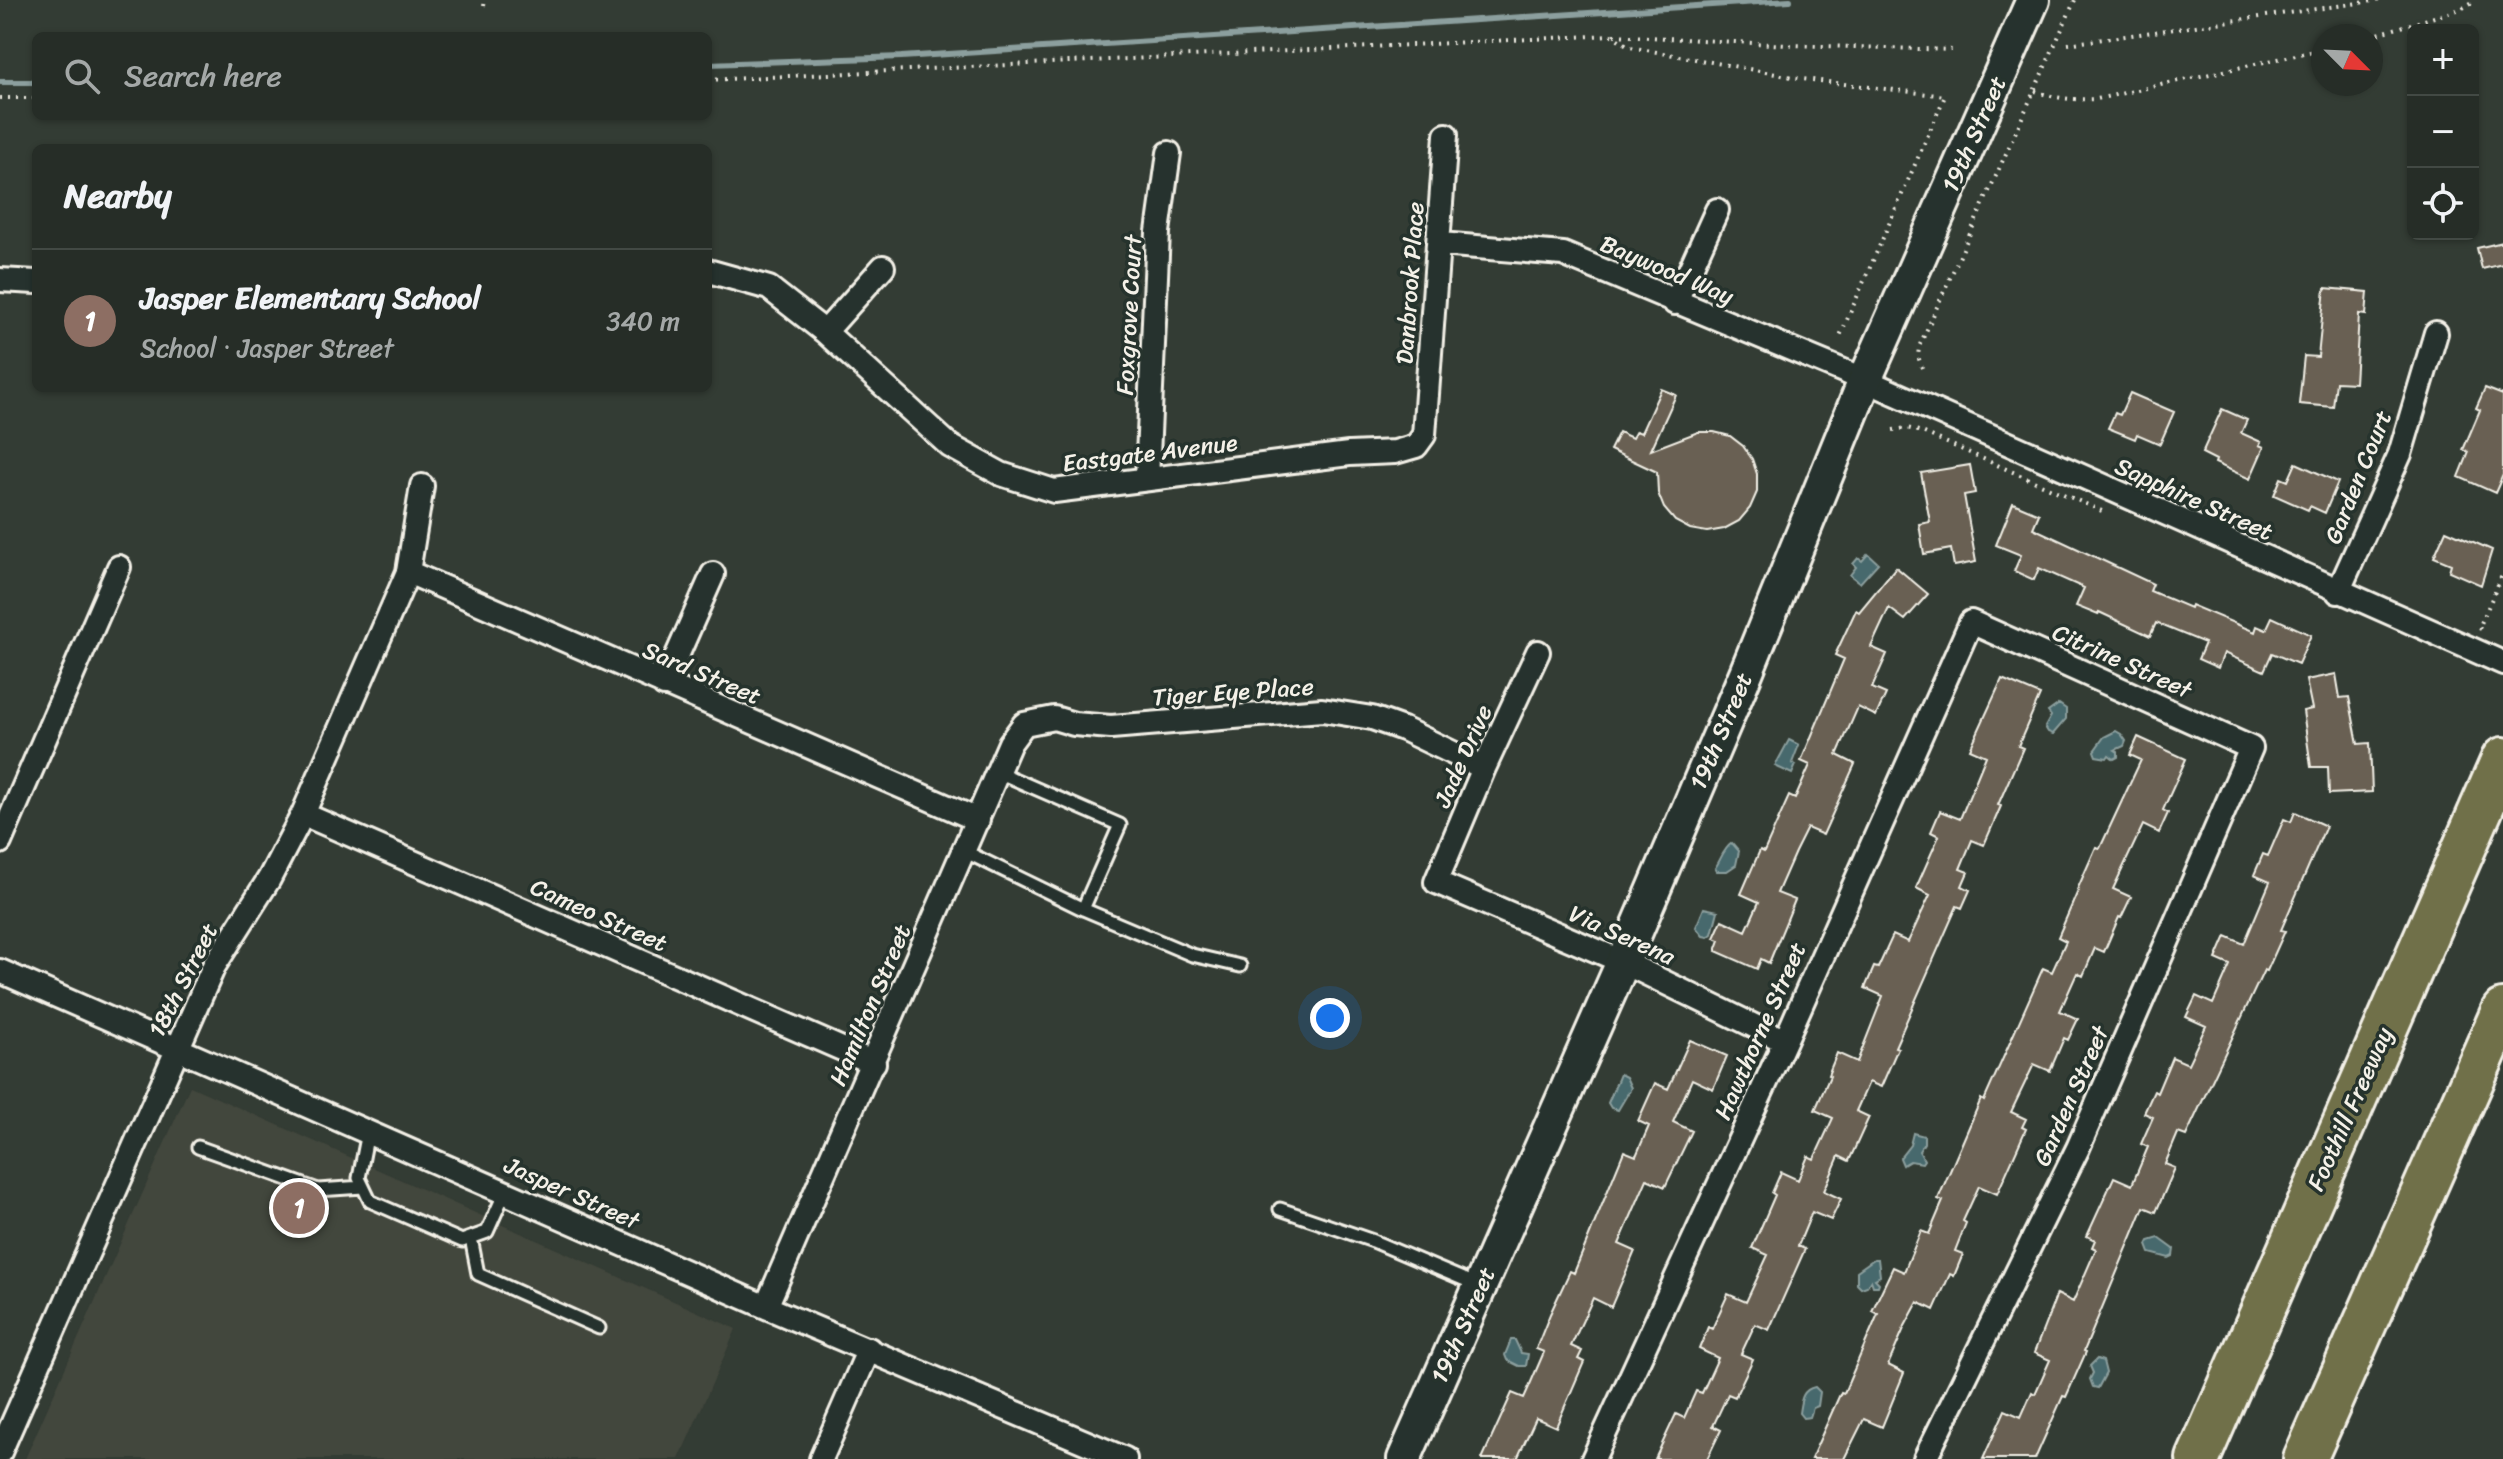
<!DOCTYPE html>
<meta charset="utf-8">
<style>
:root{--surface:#262d27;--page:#323933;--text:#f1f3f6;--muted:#a4a8a7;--line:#424944;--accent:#8c9099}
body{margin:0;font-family:Sriracha,sans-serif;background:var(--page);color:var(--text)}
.controls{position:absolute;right:24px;top:24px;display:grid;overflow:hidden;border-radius:12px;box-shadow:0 2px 6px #0004}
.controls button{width:72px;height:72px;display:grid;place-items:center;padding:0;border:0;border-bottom:2px solid var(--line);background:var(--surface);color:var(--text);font:40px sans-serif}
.compass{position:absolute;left:2311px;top:24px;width:72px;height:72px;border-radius:50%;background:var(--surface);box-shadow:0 2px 6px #0004;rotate:114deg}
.you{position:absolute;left:1330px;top:1018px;width:28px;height:28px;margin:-20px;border:6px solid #fff;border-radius:50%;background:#1a73e8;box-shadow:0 0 0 12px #1a73e833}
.badge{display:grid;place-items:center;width:52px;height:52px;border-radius:50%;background:var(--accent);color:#fff;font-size:26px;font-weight:700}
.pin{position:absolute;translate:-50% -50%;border:4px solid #fff;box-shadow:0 2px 8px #0006}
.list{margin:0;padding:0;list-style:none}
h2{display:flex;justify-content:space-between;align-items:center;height:104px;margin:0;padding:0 32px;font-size:34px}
h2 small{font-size:26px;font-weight:400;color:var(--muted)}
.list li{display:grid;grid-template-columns:52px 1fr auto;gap:24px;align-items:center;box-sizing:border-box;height:144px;padding:0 32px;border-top:2px solid var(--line)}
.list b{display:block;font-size:30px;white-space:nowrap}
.list p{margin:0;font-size:26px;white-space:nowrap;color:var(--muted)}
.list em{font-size:26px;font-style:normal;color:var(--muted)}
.icon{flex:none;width:44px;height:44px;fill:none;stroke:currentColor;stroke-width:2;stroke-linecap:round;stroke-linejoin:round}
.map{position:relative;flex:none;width:2503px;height:1459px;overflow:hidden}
.search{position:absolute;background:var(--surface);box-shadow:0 2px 6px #0004;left:32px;top:32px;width:680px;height:88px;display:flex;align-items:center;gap:20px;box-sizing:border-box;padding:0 28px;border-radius:12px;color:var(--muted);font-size:30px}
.panel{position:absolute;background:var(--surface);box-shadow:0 2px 6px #0004;left:32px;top:144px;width:680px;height:248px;border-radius:12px}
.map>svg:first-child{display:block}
.built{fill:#43473d}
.water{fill:#47696d;stroke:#8c9f9e;stroke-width:2}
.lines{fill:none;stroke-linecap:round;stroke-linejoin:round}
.stream{stroke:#8c9f9e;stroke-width:6}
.building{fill:#696152;stroke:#f4f1e8;stroke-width:2}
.service-casing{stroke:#f4f1e8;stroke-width:17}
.minor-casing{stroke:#f4f1e8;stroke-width:28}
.secondary-casing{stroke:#f4f1e8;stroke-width:38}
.motorway-casing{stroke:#f4f1e8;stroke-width:48}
.path{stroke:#f4f1e8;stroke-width:4;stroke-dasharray:2 6;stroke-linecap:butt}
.service{stroke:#26332d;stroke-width:11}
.minor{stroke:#26332d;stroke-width:22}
.secondary{stroke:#26332d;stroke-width:32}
.motorway{stroke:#70704a;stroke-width:42}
.labels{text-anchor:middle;stroke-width:7;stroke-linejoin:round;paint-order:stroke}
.street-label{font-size:24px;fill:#f4f1e8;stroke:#26332d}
</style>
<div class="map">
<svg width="2503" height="1459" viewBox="0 0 2503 1459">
<rect width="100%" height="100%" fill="#333c34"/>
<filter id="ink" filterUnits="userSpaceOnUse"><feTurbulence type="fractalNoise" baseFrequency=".0125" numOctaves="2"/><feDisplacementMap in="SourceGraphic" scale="16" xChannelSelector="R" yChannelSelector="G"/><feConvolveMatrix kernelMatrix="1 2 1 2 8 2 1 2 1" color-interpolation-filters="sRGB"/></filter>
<g filter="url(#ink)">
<!-- built -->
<path class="built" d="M190,1086L736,1329L679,1459H25Z"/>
<!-- water -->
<path class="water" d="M1868,554L1878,563L1860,583L1850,575L1856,567L1853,564L1858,558L1862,561Z
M2059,704L2066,709V719L2053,734L2048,732L2045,727L2051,716L2048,712Z
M2116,731L2121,734L2126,741L2124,746L2115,750L2118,752V757L2114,759L2109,755L2107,758L2096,756L2094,751L2104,737Z
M1789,740L1799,745L1792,763L1796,765L1792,774L1775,766Z
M1732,843L1739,851L1736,865L1727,871H1717L1715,868C1721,860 1723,849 1732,843Z
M1704,908L1718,911L1712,934L1708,937L1703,936L1696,927Z
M1620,1074L1626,1077L1631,1088L1618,1110L1611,1108L1608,1103Z
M1913,1133L1924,1136V1143L1919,1151L1924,1160L1922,1163L1910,1161L1903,1165L1900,1158L1910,1145Z
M2159,1238L2174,1249L2173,1256L2169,1258L2150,1253L2147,1245L2149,1241Z
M1874,1259H1878L1880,1276L1875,1279L1879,1283L1878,1286H1873L1871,1280L1867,1286L1861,1288L1857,1284V1271Z
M1511,1340H1515L1521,1353L1528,1354L1526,1366H1519L1507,1360L1505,1355Z
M2097,1359L2103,1361L2106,1373L2098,1388L2093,1387L2090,1379L2093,1373L2090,1366Z
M1815,1387L1820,1392L1818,1406L1813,1408L1810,1417L1803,1418L1799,1413C1801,1401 1801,1390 1815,1387Z"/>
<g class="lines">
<!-- stream -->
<path class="stream" d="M708,64L901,57L1790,0
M0,82H36"/>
</g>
<!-- building -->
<path class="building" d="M2503,242V264L2482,269L2477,248Z
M2325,288L2368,292L2366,315L2359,314L2355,383L2336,382L2333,407L2299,404L2304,356L2318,357Z
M2485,388L2503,395V475L2495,493L2459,477L2469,452L2463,450L2480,410L2476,408Z
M1661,389L1676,395L1651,450L1698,432H1714L1730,436L1743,446L1752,459L1757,474V492L1750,508L1739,521L1724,529L1707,532L1690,529L1675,521L1664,508L1658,493L1657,472L1610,450L1619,432L1632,438L1636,431L1641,433Z
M2130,393L2174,412L2160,444L2137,434L2135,439L2108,428L2115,413L2120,415Z
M2222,409L2247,420L2241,433L2261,442L2259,445L2264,447L2250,479L2215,463L2216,460L2202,453Z
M2296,463L2338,482L2325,513L2310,506L2308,510L2274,495L2281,478L2288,481Z
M1970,465L1975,493L1964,495L1976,562L1954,566L1951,549L1924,554L1919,524L1930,522L1921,473Z
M2013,503L2039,514L2033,528L2153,584L2150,591L2190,608L2191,605L2255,632L2257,626L2266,630L2272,617L2311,635L2298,664L2272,653L2264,671L2224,653L2218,668L2198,659L2205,643L2156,623L2150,636L2099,612L2098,615L2076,606L2084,588L2039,568L2034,580L2014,571L2021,555L1996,545Z
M2446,530L2492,550L2481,585L2449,571L2451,564L2434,557Z
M1896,567L1928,594L1905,620L1889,608L1871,647L1887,654L1872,688L1886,694L1876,716L1858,707L1837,755L1855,764L1823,835L1807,828L1795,852L1777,893L1795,900L1769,963L1761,959L1757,969L1716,951L1720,940L1714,938L1722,920L1746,931L1759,902L1741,894L1760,850L1764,852L1789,796L1795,799L1810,765L1801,761L1844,659L1835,655L1856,610L1859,612Z
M2336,674L2340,698L2349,697L2358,744L2370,743L2372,792L2329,794L2328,767H2311L2303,711L2312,709L2306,680Z
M2002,679L2040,695L2018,746L2023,748L1998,805L2001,806L1984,845L1972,840L1960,869L1968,872L1962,886L1970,890L1962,908L1957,906L1895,1047L1898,1048L1881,1087L1869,1082L1856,1111L1869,1117L1849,1161L1839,1156L1824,1191L1841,1199L1831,1220L1812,1212L1798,1246L1805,1249L1769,1330L1755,1324L1741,1354L1753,1359L1735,1397L1728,1394L1713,1426L1721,1430L1707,1459H1655L1676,1414L1684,1418L1696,1391L1702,1393L1718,1358L1699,1349L1708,1327L1712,1329L1728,1294L1746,1302L1768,1255L1752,1248L1775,1195L1772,1193L1781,1172L1798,1180L1808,1156L1814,1159L1833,1118L1815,1110L1830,1076L1828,1075L1837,1053L1857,1062L1883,996L1865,988L1874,967L1878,968L1893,935L1908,942L1930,895L1916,888L1939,836L1931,832L1940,811L1960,819L1986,756L1970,749Z
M2138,737L2186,759L2163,810L2168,813L2159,833L2143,825L2113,889L2131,897L2121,918L2119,917L2104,952L2095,948L2083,976L2077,973L2060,1011L2078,1019L2068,1040L2064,1038L2050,1071L2034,1064L2011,1112L2026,1119L2022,1127L2026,1129L1997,1194L1979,1186L1963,1221L1966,1223L1955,1251L1963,1254L1954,1276L1950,1274L1934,1310L1918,1302L1905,1326L1888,1365L1904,1373L1882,1427L1864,1419L1844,1459H1811L1841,1392L1844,1393L1878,1314L1872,1311L1893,1267L1904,1272L1921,1231L1929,1234L1943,1201L1938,1199L1981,1099L1984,1101L2043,968L2052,972L2066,941L2058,937L2078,891L2077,890L2096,847L2100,848L2141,760L2130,755Z
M2295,812L2326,826L2281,930L2285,931L2267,971L2264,970L2186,1136L2178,1133L2165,1164L2175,1168L2156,1212L2144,1207L2084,1351L2086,1352L2066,1397L2063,1396L2035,1459H1983L2005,1410L2021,1417L2032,1392L2035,1394L2050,1360L2034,1353L2057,1294L2073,1302L2096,1249L2092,1247L2095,1240L2087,1236L2114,1177L2132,1185L2148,1147L2141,1144L2153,1117L2144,1113L2154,1091L2157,1093L2172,1057L2188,1064L2206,1026L2186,1017L2196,996L2213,1004L2230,965L2216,959L2226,936L2244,944L2270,882L2254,875L2263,854L2268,856L2284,819L2291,822Z
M1690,1040L1727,1056L1713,1089L1692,1079L1673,1122L1692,1131L1665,1187L1647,1179L1619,1244L1635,1251L1611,1307L1593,1298L1571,1346L1582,1351L1578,1359L1584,1362L1556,1427L1536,1418L1517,1459H1482L1512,1393L1524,1398L1528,1389L1544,1352L1536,1349L1550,1314L1570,1271L1574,1273L1624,1151L1636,1156L1649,1126L1638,1121L1655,1083L1668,1089Z"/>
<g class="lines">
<!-- service casing -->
<g class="service-casing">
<path id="service" d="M964,851L1083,909L1120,825L998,772
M1083,909L1192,955L1240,966
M368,1132L359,1178L370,1201L462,1241L487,1232L505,1192
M198,1147L318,1190L363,1187
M1280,1209L1373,1241L1477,1285
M471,1238L478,1274L599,1328"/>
</g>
<!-- minor casing -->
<g class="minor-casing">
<path id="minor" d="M1440,244L1563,254L1865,380L2503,663
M708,271L769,288L825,332L950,446L1001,474L1054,491L1349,454L1395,452L1416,446L1424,435L1446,135
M0,280L36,282
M1675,303L1717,210
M825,332L883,267
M1147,479L1158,232L1169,153
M408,572L978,820
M2338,592L2400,454L2436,333
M1538,652L1484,768L1436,882L1623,962L1785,1041
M664,685L713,574
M303,814L874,1063
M0,842L119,567
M0,971L766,1307L1125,1459
M766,1307L1010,743L1024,724L1054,718L1074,724L1111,727L1322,710L1372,718L1403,729L1484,768
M0,1452L214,966L269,879L303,814L408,572L422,486
M821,1459L869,1349
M1593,1459L1785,1041L1971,622L2251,748L2078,1148L1925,1459"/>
</g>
<!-- secondary casing -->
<g class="secondary-casing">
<path id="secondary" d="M1404,1459L1623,962L1746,673L1865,380L2033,0"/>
</g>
<!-- motorway casing -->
<g class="motorway-casing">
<path id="motorway" d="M2198,1459L2503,759
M2305,1459L2503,1011"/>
</g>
<!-- path -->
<path class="path" d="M484,6L485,0
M1614,35L1788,45L1955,50
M2371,36L2461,9L2476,0
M2068,44L2380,0
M708,80L1612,35L1630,47L1803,79L1945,96L1840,336
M2035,91C2056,99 2074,100 2097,99L2323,49
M0,98H36
M1922,368L1918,356L1919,347L2075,0
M1893,430L1907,428L1922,432L2104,512
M2481,629L2479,628L2503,573"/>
<!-- service -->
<use href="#service" class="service"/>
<!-- minor -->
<use href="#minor" class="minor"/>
<!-- secondary -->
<use href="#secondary" class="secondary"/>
<!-- motorway -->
<use href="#motorway" class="motorway"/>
</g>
</g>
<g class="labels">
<!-- street labels -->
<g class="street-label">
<text transform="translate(1974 134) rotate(-66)" y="8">19th Street</text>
<text transform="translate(1667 270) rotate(23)" y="8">Baywood Way</text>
<text transform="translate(1410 283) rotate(-86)" y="8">Danbrook Place</text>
<text transform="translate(1129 315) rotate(-87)" y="8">Foxgrove Court</text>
<text transform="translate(1150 453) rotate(-7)" y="8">Eastgate Avenue</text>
<text transform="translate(2358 477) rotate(-68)" y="8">Garden Court</text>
<text transform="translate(2194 499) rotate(24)" y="8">Sapphire Street</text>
<text transform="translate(2122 661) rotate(24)" y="8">Citrine Street</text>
<text transform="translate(702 673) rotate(23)" y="8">Sard Street</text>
<text transform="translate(1233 692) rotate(-4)" y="8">Tiger Eye Place</text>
<text transform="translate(1721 731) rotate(-67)" y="8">19th Street</text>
<text transform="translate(1463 756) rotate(-66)" y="8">Jade Drive</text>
<text transform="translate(599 915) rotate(24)" y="8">Cameo Street</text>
<text transform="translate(1622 935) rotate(24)" y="8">Via Serena</text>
<text transform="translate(183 980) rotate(-63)" y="8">18th Street</text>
<text transform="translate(870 1005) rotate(-67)" y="8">Hamilton Street</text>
<text transform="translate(1760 1031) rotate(-66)" y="8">Hawthorne Street</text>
<text transform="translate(2071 1096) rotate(-66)" y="8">Garden Street</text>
<text transform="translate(2350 1109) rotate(-66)" y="8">Foothill Freeway</text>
<text transform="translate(572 1193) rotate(24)" y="8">Jasper Street</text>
<text transform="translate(1463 1325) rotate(-66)" y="8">19th Street</text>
</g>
</g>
</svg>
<div class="controls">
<button>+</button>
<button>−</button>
<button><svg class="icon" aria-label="locate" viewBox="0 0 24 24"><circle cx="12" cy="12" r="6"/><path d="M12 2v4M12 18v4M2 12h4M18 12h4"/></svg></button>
</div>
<svg class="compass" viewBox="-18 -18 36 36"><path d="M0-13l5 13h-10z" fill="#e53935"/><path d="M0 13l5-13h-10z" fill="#a4a8a7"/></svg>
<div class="you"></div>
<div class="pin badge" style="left:299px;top:1208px;background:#8d6e63">1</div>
<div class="search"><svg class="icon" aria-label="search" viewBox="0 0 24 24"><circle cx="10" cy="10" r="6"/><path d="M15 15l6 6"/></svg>Search here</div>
<section class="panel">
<h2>Nearby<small></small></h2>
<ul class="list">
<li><span class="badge" style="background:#8d6e63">1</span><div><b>Jasper Elementary School</b><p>School · Jasper Street</p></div><em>340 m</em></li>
</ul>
</section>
</div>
